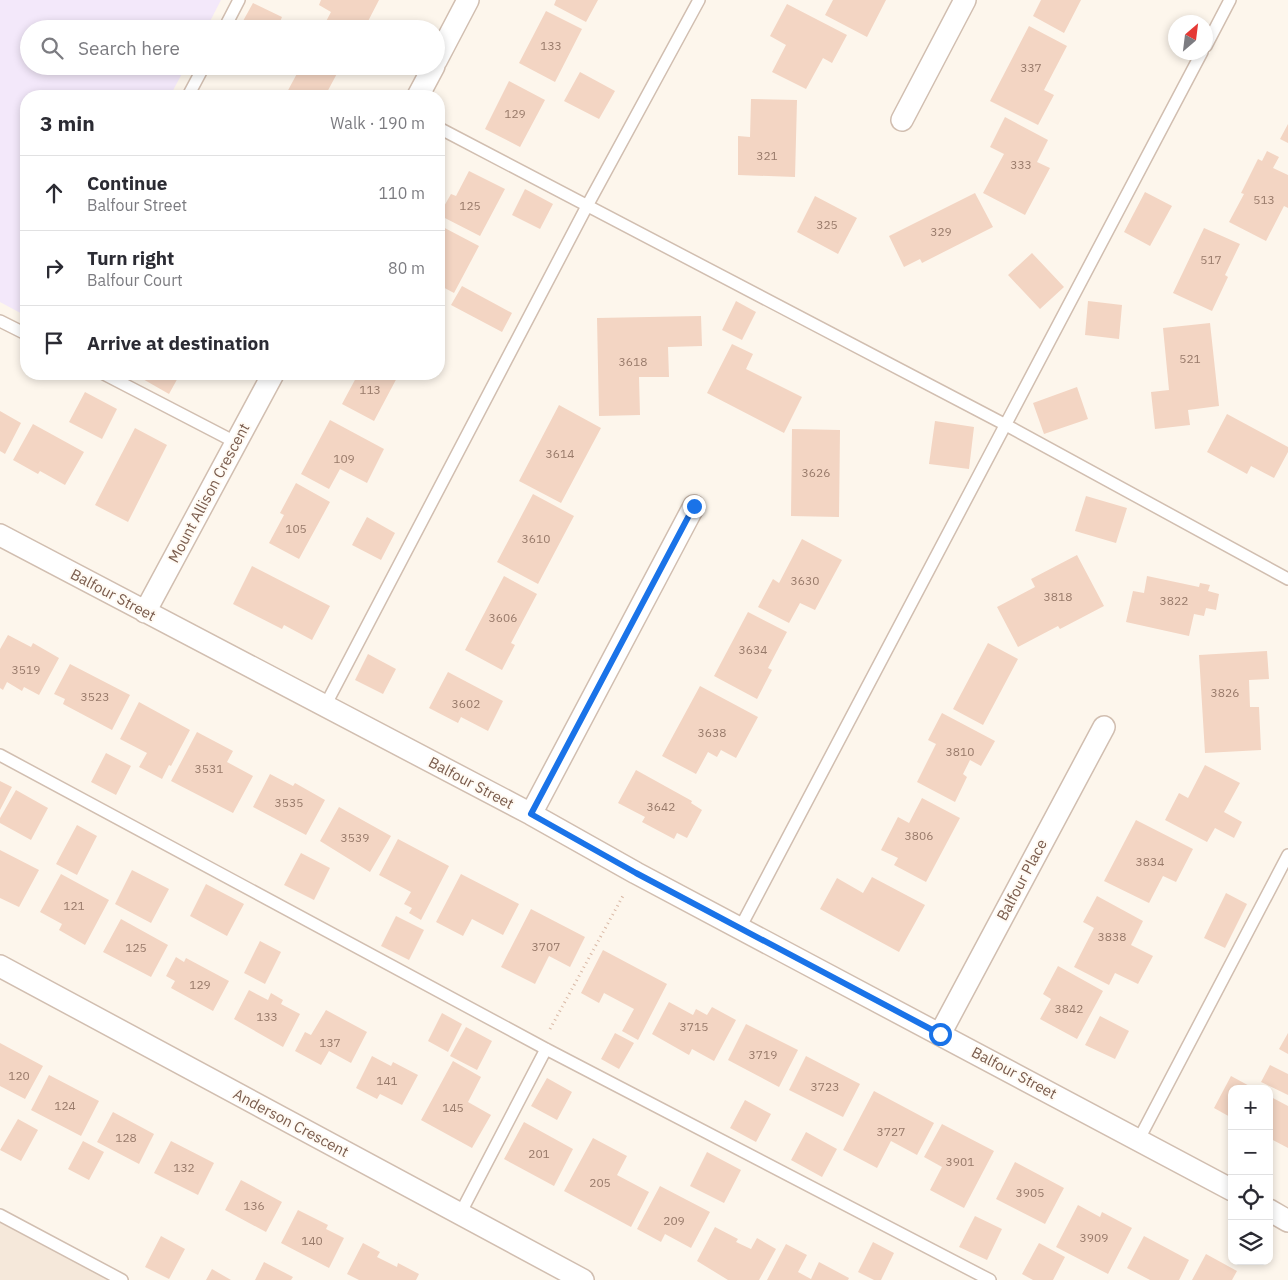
<!DOCTYPE html>
<meta charset="utf-8">
<style>
:root{--surface:#fff;--page:#f2f2f3;--text:#2b2b33;--muted:#7c7c81;--line:#e1e1e2}
body{margin:0;font-family:"IBM Plex Sans",sans-serif;background:var(--page);color:var(--text)}
.controls{position:absolute;right:15px;bottom:15px;display:grid;overflow:hidden;border-radius:10px;box-shadow:0 2px 8px #0003}
.controls button{width:45px;height:45px;display:grid;place-items:center;padding:0;border:0;border-bottom:1px solid var(--line);background:var(--surface);color:var(--text);font:25px sans-serif}
.compass{position:absolute;left:1168px;top:15px;width:45px;height:45px;border-radius:50%;background:var(--surface);box-shadow:0 2px 8px #0003;rotate:28deg}
.stop{position:absolute;width:15px;height:15px;margin:-11px;border:4px solid #1a73e8;border-radius:50%;background:#fff}
.stop.end{background:#1a73e8;border-color:#fff;box-shadow:0 1px 5px #0008}
.list{margin:0;padding:0;list-style:none}
h2{display:flex;justify-content:space-between;align-items:center;height:65px;margin:0;padding:0 20px;font-size:21px}
h2 small{font-size:16px;font-weight:400;color:var(--muted)}
.list li{display:grid;grid-template-columns:32px 1fr auto;gap:15px;align-items:center;box-sizing:border-box;height:75px;padding:0 20px;border-top:1px solid var(--line)}
.list b{display:block;font-size:19px;white-space:nowrap}
.list p{margin:0;font-size:16px;white-space:nowrap;color:var(--muted)}
.list em{font-size:16px;font-style:normal;color:var(--muted)}
.icon{flex:none;width:28px;height:28px;fill:none;stroke:currentColor;stroke-width:2;stroke-linecap:round;stroke-linejoin:round}
.map{position:relative;flex:none;width:1288px;height:1280px;overflow:hidden}
.search{position:absolute;background:var(--surface);box-shadow:0 2px 8px #0003;left:20px;top:20px;width:425px;height:55px;display:flex;align-items:center;gap:12px;box-sizing:border-box;padding:0 18px;border-radius:28px;color:var(--muted);font-size:19px}
.panel{position:absolute;background:var(--surface);box-shadow:0 2px 8px #0003;left:20px;top:90px;width:425px;height:290px;border-radius:20px}
.map>svg:first-child{display:block}
.residential{fill:#f5e8da}
.education{fill:#f3e8fa}
.building{fill:#f3d5c3}
.lines{fill:none;stroke-linecap:round;stroke-linejoin:round}
.lane-casing{stroke:#d1beb0;stroke-width:14}
.street-casing{stroke:#d1beb0;stroke-width:24}
.path{stroke:#d9b8a5;stroke-width:3;stroke-dasharray:1 4;stroke-linecap:butt}
.lane{stroke:#fff;stroke-width:11}
.street{stroke:#fff;stroke-width:21}
.route{stroke:#1a73e8;stroke-width:6}
.labels{text-anchor:middle;stroke-width:4;stroke-linejoin:round;paint-order:stroke}
.number-label{font-size:12px;fill:#987a6a}
.street-label{font-size:15px;fill:#7a5c4d;stroke:#fffaf3}
</style>
<div class="map">
<svg width="1288" height="1280" viewBox="0 0 1288 1280">
<rect width="100%" height="100%" fill="#fdf6ec"/>
<!-- residential -->
<path class="residential" d="M0,1215L122,1280H0Z"/>
<!-- education -->
<path class="education" d="M0,0H221L206,29H29V66H186L170,96H26V316L0,302Z"/>
<!-- building -->
<path class="building" d="M321,0H379L364,29H322L331,12L319,5Z
M556,0H598L586,22L554,5Z
M833,0H886L867,37L825,15Z
M1041,0H1081L1064,33L1033,16Z
M253,3L282,17L277,29H257L243,21Z
M787,4L847,35L832,63L823,58L806,89L772,72L786,45L770,36Z
M546,11L582,29L555,82L519,63Z
M1029,26L1067,46L1044,90L1054,95L1038,125L990,101Z
M301,66H341L325,96H285Z
M580,72L615,91L599,119L564,101Z
M509,81L545,100L520,147L485,129Z
M751,99L797,100L795,177L738,175V136L750,137Z
M1005,117L1048,140L1037,162L1050,168L1025,215L983,193L1004,154L990,147Z
M1288,124V143L1280,139Z
M1267,151L1279,157L1273,168L1288,175V208L1284,206L1266,241L1229,222L1244,194L1241,193L1258,159L1262,161Z
M469,171L505,189L480,236L439,215L451,194L456,196Z
M525,189L553,204L540,229L512,215Z
M1145,192L1172,206L1150,246L1124,232Z
M975,193L993,227L922,263L920,259L904,267L889,236Z
M815,196L857,218L838,254L797,232Z
M439,225L479,246L454,293L439,285Z
M1204,228L1240,244L1225,275L1228,277L1212,311L1173,293Z
M1032,253L1064,287L1040,309L1008,275Z
M462,286L512,313L502,332L451,305Z
M736,301L756,312L742,340L722,330Z
M1088,301L1122,305L1119,339L1085,335Z
M701,316L702,346L668,347L669,377H639L640,415L599,416L597,318Z
M1210,323L1219,406L1188,410L1190,425L1155,429L1151,392L1169,390L1163,328Z
M732,344L753,354L746,369L802,397L784,433L707,393Z
M134,374H180L169,394Z
M354,374H399L374,421L342,404L357,376Z
M1077,387L1088,419L1044,434L1033,403Z
M85,392L117,409L102,439L69,422Z
M559,405L601,428L561,503L519,481Z
M0,411L21,423L5,454L0,451Z
M1227,414L1288,447V452L1274,478L1251,466L1247,474L1207,452Z
M330,420L384,449L367,483L340,469L329,489L301,474Z
M935,421L974,427L969,469L929,464Z
M33,424L84,452L65,485L40,471L38,474L13,460Z
M135,428L167,445L128,522L95,505Z
M792,429L840,430L839,517L791,516Z
M296,483L330,502L299,559L269,543L284,515L280,513Z
M533,494L574,516L538,584L497,562Z
M1086,496L1127,508L1116,543L1075,531Z
M367,517L395,533L381,560L352,545Z
M802,539L842,560L815,610L800,603L789,623L758,607L773,579L779,583Z
M1077,555L1104,606L1060,629L1058,626L1018,647L997,607L1035,587L1031,579Z
M252,566L330,606L312,640L284,625L282,629L233,604Z
M504,576L537,594L511,643L515,645L502,670L465,650Z
M1147,576L1199,587L1200,583L1210,585L1208,591L1219,594L1216,610L1206,608L1204,616L1194,614L1189,636L1126,622L1133,591L1144,593Z
M748,612L787,632L768,668L772,670L757,699L714,676Z
M8,635L31,647L33,643L59,658L39,695L24,687L22,691L7,682L3,690L0,688V649Z
M988,643L1018,659L983,725L953,709Z
M1267,651L1269,679L1249,680L1250,707H1259L1261,750L1205,753L1199,655Z
M368,654L396,669L383,694L355,680Z
M70,664L130,695L112,730L63,704L65,699L54,694Z
M448,672L503,701L488,731L461,717L458,723L429,708Z
M700,686L758,717L736,758L721,750L717,757L708,752L696,774L662,756Z
M139,702L190,730L171,766L169,765L162,779L139,767L147,753L120,739Z
M942,713L995,741L981,766L970,760L963,774L967,777L955,802L917,782L936,744L928,740Z
M197,732L233,751L227,762L253,776L233,813L171,781Z
M106,753L131,766L116,795L91,782Z
M1205,765L1240,783L1224,812L1242,822L1234,838L1215,828L1207,842L1165,820L1179,793L1188,798Z
M636,770L692,801L691,803L702,810L687,838L677,833L674,839L642,822L645,817L618,803Z
M270,774L293,786L295,783L325,800L306,835L253,807Z
M0,781L12,787L0,810Z
M16,790L48,808L31,840L0,823V818Z
M922,798L960,818L926,882L894,865L898,858L881,850L898,817L909,823Z
M339,807L391,836L370,872L320,841Z
M1136,820L1193,849L1176,882L1163,876L1149,903L1104,881Z
M77,825L97,836L77,875L56,864Z
M398,839L449,866L421,920L409,913L412,908L404,904L411,892L379,875Z
M0,850L39,870L19,907L0,898Z
M301,853L330,868L314,900L284,885Z
M132,870L169,889L151,923L115,904Z
M61,874L109,900L85,945L59,930L62,924L40,912Z
M461,874L519,904L503,935L472,919L463,936L436,922Z
M872,877L925,905L899,952L820,909L837,878L863,893Z
M206,884L244,904L227,936L190,916Z
M1226,893L1247,904L1225,948L1204,938Z
M1097,896L1143,921L1131,945L1153,956L1138,984L1115,973L1109,985L1074,967L1094,928L1083,922Z
M531,909L585,937L570,967L549,956L535,984L501,967Z
M396,916L424,930L409,960L381,946Z
M121,919L168,945L151,977L103,952Z
M260,941L281,952L265,984L244,973Z
M603,950L667,984L638,1040L622,1031L634,1009L604,993L599,1003L581,993Z
M176,957L184,962L186,958L229,981L213,1011L171,988L175,981L166,976Z
M1058,966L1103,991L1077,1039L1040,1019L1051,999L1043,994Z
M249,990L268,1000L271,993L283,1000L281,1004L300,1014L283,1047L234,1019Z
M669,1002L693,1015L696,1009L707,1015L712,1007L736,1020L714,1061L692,1049L689,1055L652,1034Z
M326,1010L367,1032L351,1063L329,1051L321,1065L295,1051L305,1032L311,1035Z
M442,1013L462,1024L448,1052L428,1041Z
M1100,1016L1129,1031L1115,1059L1085,1045Z
M746,1024L798,1050L779,1087L728,1060Z
M466,1027L492,1041L477,1070L450,1056Z
M615,1033L634,1043L619,1069L601,1059Z
M1288,1033V1054L1279,1049Z
M0,1043L43,1066L25,1099L0,1086Z
M372,1056L391,1066L393,1062L418,1075L402,1105L380,1094L377,1099L356,1088Z
M806,1056L860,1084L843,1117L789,1090Z
M453,1061L481,1077L468,1102L491,1115L472,1148L421,1120Z
M1270,1065L1288,1074V1095L1261,1082Z
M49,1075L99,1101L81,1136L31,1110Z
M1231,1076L1255,1089H1232V1118L1214,1108Z
M547,1078L572,1092L557,1120L531,1106Z
M874,1091L934,1123L917,1155L891,1141L877,1168L843,1150Z
M1269,1096L1288,1106V1148L1269,1138Z
M745,1100L771,1114L756,1142L730,1128Z
M113,1112L154,1134L139,1164L97,1142Z
M18,1119L38,1130L21,1161L0,1150Z
M524,1122L573,1149L554,1186L504,1159Z
M942,1124L994,1151L964,1208L930,1190L942,1167L924,1157Z
M806,1132L837,1149L822,1177L791,1160Z
M593,1138L627,1156L617,1175L649,1192L631,1227L564,1191Z
M83,1141L104,1152L89,1180L68,1169Z
M171,1141L214,1163L198,1195L154,1173Z
M707,1152L741,1170L724,1203L690,1186Z
M1015,1162L1064,1188L1045,1224L996,1199Z
M241,1180L282,1202L266,1232L225,1210Z
M660,1186L710,1212L691,1248L665,1234L661,1242L637,1229Z
M1078,1205L1100,1217L1102,1212L1132,1228L1108,1274L1056,1247Z
M298,1210L328,1225L326,1229L344,1238L329,1268L281,1243Z
M975,1216L1002,1229L987,1260L959,1247Z
M715,1227L738,1239L736,1242L751,1249L757,1238L776,1249L759,1280H728L697,1261Z
M161,1236L185,1249L169,1279L145,1267Z
M1144,1236L1189,1260L1179,1280H1150L1127,1268Z
M873,1242L894,1253L881,1280H874L858,1272Z
M363,1243L380,1252L377,1257L397,1267L398,1263L419,1274L416,1280H359L347,1274Z
M1039,1243L1065,1257L1053,1280H1033L1022,1274Z
M786,1244L807,1255L798,1272L811,1279L819,1262L849,1278L848,1280H767Z
M1206,1254L1237,1271L1232,1280H1192Z
M264,1262L293,1277L291,1280H255Z
M212,1269L231,1280H206Z"/>
<g class="lines">
<!-- lane casing -->
<g class="lane-casing">
<path id="lane" d="M224,29L239,0
M1206,46L1230,0
M188,96L204,66
M439,128L1006,425L1288,579
M0,321L26,334
M104,374L237,443
M325,706L587,206L699,0
M0,755L546,1049L990,1280
M740,928L1202,52
M1139,1139L1288,855
M460,1214L546,1049
M0,1215L122,1280"/>
</g>
<!-- street casing -->
<g class="street-casing">
<path id="street" d="M436,61L468,0
M418,96L434,66
M902,120L965,0
M0,535L531,814L636,873L1232,1190
M145,612L273,374
M531,814L694,506
M0,966L583,1280
M940,1034L1104,727
M1269,1210L1288,1221"/>
</g>
<!-- path -->
<path class="path" d="M550,1029L624,894"/>
<!-- lane -->
<use href="#lane" class="lane"/>
<!-- street -->
<use href="#street" class="street"/>
</g>
<g class="lines">
<!-- route -->
<path class="route" d="M694,506L531,814L636,873L940,1034"/>
</g>
<g class="labels">
<!-- number labels -->
<g class="number-label">
<text x="551" y="50">133</text>
<text x="1031" y="72">337</text>
<text x="515" y="118">129</text>
<text x="767" y="160">321</text>
<text x="1021" y="169">333</text>
<text x="1264" y="204">513</text>
<text x="470" y="210">125</text>
<text x="827" y="229">325</text>
<text x="941" y="236">329</text>
<text x="1211" y="264">517</text>
<text x="1190" y="363">521</text>
<text x="633" y="366">3618</text>
<text x="370" y="394">113</text>
<text x="560" y="458">3614</text>
<text x="344" y="463">109</text>
<text x="816" y="477">3626</text>
<text x="296" y="533">105</text>
<text x="536" y="543">3610</text>
<text x="805" y="585">3630</text>
<text x="1058" y="601">3818</text>
<text x="1174" y="605">3822</text>
<text x="503" y="622">3606</text>
<text x="753" y="654">3634</text>
<text x="26" y="674">3519</text>
<text x="1225" y="697">3826</text>
<text x="95" y="701">3523</text>
<text x="466" y="708">3602</text>
<text x="712" y="737">3638</text>
<text x="960" y="756">3810</text>
<text x="209" y="773">3531</text>
<text x="289" y="807">3535</text>
<text x="661" y="811">3642</text>
<text x="919" y="840">3806</text>
<text x="355" y="842">3539</text>
<text x="1150" y="866">3834</text>
<text x="74" y="910">121</text>
<text x="1112" y="941">3838</text>
<text x="546" y="951">3707</text>
<text x="136" y="952">125</text>
<text x="200" y="989">129</text>
<text x="1069" y="1013">3842</text>
<text x="267" y="1021">133</text>
<text x="694" y="1031">3715</text>
<text x="330" y="1047">137</text>
<text x="763" y="1059">3719</text>
<text x="19" y="1080">120</text>
<text x="387" y="1085">141</text>
<text x="825" y="1091">3723</text>
<text x="65" y="1110">124</text>
<text x="453" y="1112">145</text>
<text x="891" y="1136">3727</text>
<text x="126" y="1142">128</text>
<text x="539" y="1158">201</text>
<text x="960" y="1166">3901</text>
<text x="184" y="1172">132</text>
<text x="600" y="1187">205</text>
<text x="1030" y="1197">3905</text>
<text x="254" y="1210">136</text>
<text x="674" y="1225">209</text>
<text x="1094" y="1242">3909</text>
<text x="312" y="1245">140</text>
</g>
<!-- street labels -->
<g class="street-label">
<text transform="translate(209 493) rotate(-62)" y="5">Mount Allison Crescent</text>
<text transform="translate(113 595) rotate(28)" y="5">Balfour Street</text>
<text transform="translate(471 783) rotate(28)" y="5">Balfour Street</text>
<text transform="translate(1022 880) rotate(-62)" y="5">Balfour Place</text>
<text transform="translate(1014 1073) rotate(28)" y="5">Balfour Street</text>
<text transform="translate(291 1123) rotate(28)" y="5">Anderson Crescent</text>
</g>
</g>
</svg>
<div class="controls">
<button>+</button>
<button>−</button>
<button><svg class="icon" aria-label="locate" viewBox="0 0 24 24"><circle cx="12" cy="12" r="6"/><path d="M12 2v4M12 18v4M2 12h4M18 12h4"/></svg></button>
<button><svg class="icon" aria-label="layers" viewBox="0 0 24 24"><path d="M12 4l9 5-9 5-9-5zM3 14l9 5 9-5"/></svg></button>
</div>
<svg class="compass" viewBox="-18 -18 36 36"><path d="M0-13l5 13h-10z" fill="#e53935"/><path d="M0 13l5-13h-10z" fill="#7c7c81"/></svg>
<div class="stop" style="left:940px;top:1034px"></div>
<div class="stop end" style="left:694px;top:506px"></div>
<div class="search"><svg class="icon" aria-label="search" viewBox="0 0 24 24"><circle cx="10" cy="10" r="6"/><path d="M15 15l6 6"/></svg>Search here</div>
<section class="panel">
<h2>3 min<small>Walk · 190 m</small></h2>
<ul class="list">
<li><svg class="icon" aria-label="ahead" viewBox="0 0 24 24"><path d="M12 20V5M6 11l6-6 6 6"/></svg><div><b>Continue</b><p>Balfour Street</p></div><em>110 m</em></li>
<li><svg class="icon" aria-label="right" viewBox="0 0 24 24"><path d="M7 20v-9h11M14 6l5 5-5 5"/></svg><div><b>Turn right</b><p>Balfour Court</p></div><em>80 m</em></li>
<li><svg class="icon" aria-label="arrive" viewBox="0 0 24 24"><path d="M6 21V4h12l-3 4 3 4H6"/></svg><div><b>Arrive at destination</b></div></li>
</ul>
</section>
</div>
